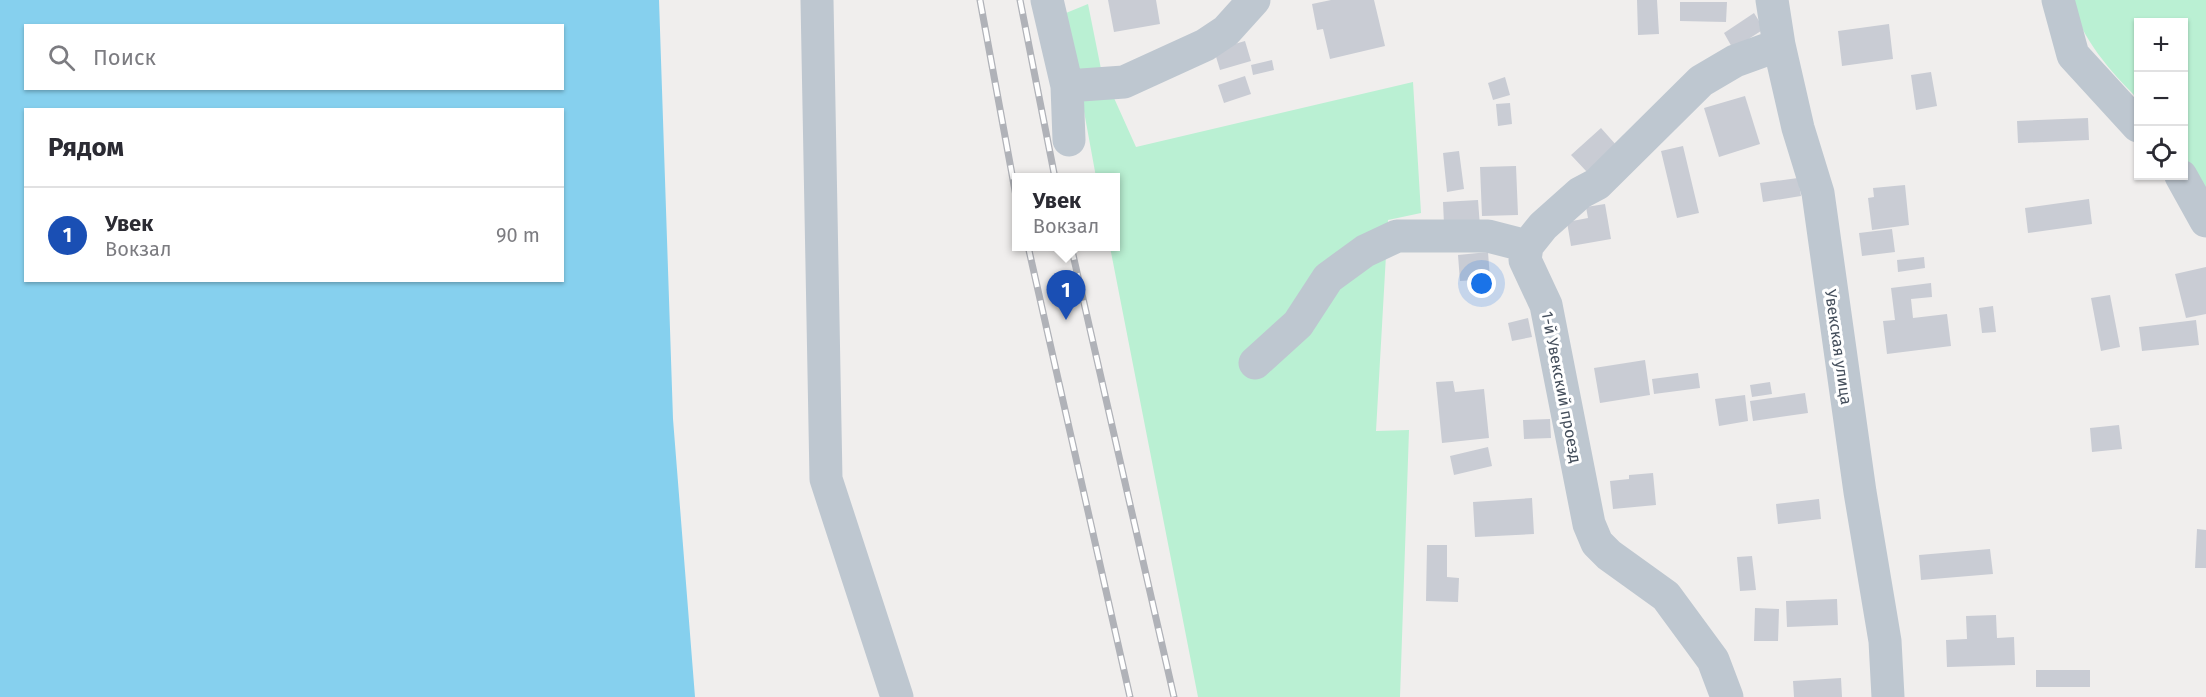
<!DOCTYPE html>
<html lang="ru">
<meta charset="utf-8">
<style>
:root{--surface:#fff;--page:#f7f7f7;--text:#2b2b33;--muted:#7c7c81;--line:#e1e1e2;--accent:#2563eb}
body{margin:0;font-family:"Fira Sans",sans-serif;background:var(--page);color:var(--text)}
.controls{position:absolute;right:18px;top:18px;display:grid;overflow:hidden;border-radius:0px;box-shadow:0 2px 4px #0004}
.controls button{width:54px;height:54px;display:grid;place-items:center;padding:0;border:0;border-bottom:2px solid var(--line);background:var(--surface);color:var(--text);font:30px sans-serif}
.you{position:absolute;left:1482px;top:284px;width:21px;height:21px;margin:-15px;border:4px solid #fff;border-radius:50%;background:#1a73e8;box-shadow:0 0 0 9px #1a73e833}
.badge{display:grid;place-items:center;width:39px;height:39px;border-radius:50%;background:var(--accent);color:#fff;font-size:20px;font-weight:700}
.pin{position:absolute;translate:-50% -50px;filter:drop-shadow(0 2px 3px #0008)}
.pin::after{content:'';position:absolute;top:32px;width:21px;height:18px;background:inherit;clip-path:polygon(0 0,100% 0,50% 100%)}
.popup{position:absolute;left:1012px;top:173px;width:108px;height:78px;box-sizing:border-box;display:grid;place-content:center;border-radius:0px;background:var(--surface);filter:drop-shadow(0 2px 4px #0005);font-size:20px;white-space:nowrap;color:var(--muted)}
.popup b{font-size:22px;color:var(--text)}
.popup::after{content:'';position:absolute;left:50%;top:100%;margin-left:-12px;border:12px solid transparent;border-top-color:var(--surface)}
.list{margin:0;padding:0;list-style:none}
h2{display:flex;justify-content:space-between;align-items:center;height:78px;margin:0;padding:0 24px;font-size:26px}
h2 small{font-size:20px;font-weight:400;color:var(--muted)}
.list li{display:grid;grid-template-columns:39px 1fr auto;gap:18px;align-items:center;box-sizing:border-box;height:96px;padding:0 24px;border-top:2px solid var(--line)}
.list b{display:block;font-size:22px;white-space:nowrap}
.list p{margin:0;font-size:20px;white-space:nowrap;color:var(--muted)}
.list em{font-size:20px;font-style:normal;color:var(--muted)}
.icon{flex:none;width:33px;height:33px;fill:none;stroke:currentColor;stroke-width:2;stroke-linecap:round;stroke-linejoin:round}
.map{position:relative;flex:none;width:2206px;height:697px;overflow:hidden}
.search{position:absolute;background:var(--surface);box-shadow:0 2px 4px #0004;left:24px;top:24px;width:540px;height:66px;display:flex;align-items:center;gap:15px;box-sizing:border-box;padding:0 21px;border-radius:0px;color:var(--muted);font-size:22px}
.panel{position:absolute;background:var(--surface);box-shadow:0 2px 4px #0004;left:24px;top:108px;width:540px;height:174px;border-radius:0px}
.map>svg:first-child{display:block}
.green{fill:#baf0d3}
.water{fill:#86d0ee;fill-rule:evenodd}
.building{fill:#c9ccd4}
.lines{fill:none;stroke-linecap:round;stroke-linejoin:round}
.minor{stroke:#bec7d0;stroke-width:33}
.rail-casing{stroke:#b0b2b8;stroke-width:7}
.rail{stroke:#fff;stroke-width:4.5;stroke-dasharray:14;stroke-linecap:butt}
.labels{text-anchor:middle;stroke-width:6;stroke-linejoin:round;paint-order:stroke}
.street-label{font-size:16px;fill:#454f5c;stroke:#fff}
</style>
<div class="map">
<svg width="2206" height="697" viewBox="0 0 2206 697">
<rect width="100%" height="100%" fill="#f0eeed"/>
<!-- green -->
<path class="green" d="M2070,0H2206V199L2184,159V22H2138V99C2109,70 2083,40 2070,0Z
M1088,4L1101,69L1136,147L1413,82L1421,213L1388,220L1376,431L1409,430L1400,697H1198L1110,247L1116,246V178L1096,177L1066,13Z"/>
<!-- water -->
<path class="water" d="M0,0H659L673,419L695,697H0ZM26,26H562V88H26ZM26,110H562V280H26Z"/>
<!-- building -->
<path class="building" d="M1108,0H1156L1160,24L1114,32Z
M1331,0H1374L1385,46L1330,59L1323,29L1317,30L1312,4Z
M1637,0H1657L1659,34L1638,35Z
M1680,2H1727L1726,22L1680,21Z
M1754,13L1764,29L1733,49L1724,33Z
M1889,24L1893,59L1842,66L1838,31Z
M1245,41L1251,61L1220,70L1214,50Z
M1272,60L1274,70L1253,75L1251,65Z
M1931,72L1937,106L1916,110L1911,75Z
M1245,76L1251,94L1224,103L1218,85Z
M1505,77L1510,95L1493,100L1488,83Z
M1745,96L1760,144L1719,157L1704,108Z
M1510,103L1512,124L1498,126L1496,104Z
M2088,118L2089,140L2018,143L2017,121Z
M1601,128L1617,146L1587,172L1571,155Z
M1683,146L1699,213L1677,218L1661,151Z
M1459,151L1464,189L1447,192L1443,153Z
M1516,166L1518,215L1482,216L1480,167Z
M1798,178L1801,196L1763,202L1760,183Z
M1905,185L1909,225L1872,230L1868,198L1874,197L1873,188Z
M2089,199L2092,224L2028,233L2025,208Z
M1478,200L1480,227L1444,224L1443,202Z
M1605,204L1611,239L1571,246L1567,222L1588,218L1586,207Z
M1892,229L1895,252L1862,256L1859,233Z
M1488,252L1490,279L1460,281L1458,255Z
M1924,257L1925,268L1898,272L1897,260Z
M2206,267V314L2186,318L2175,274Z
M1931,283L1932,297L1911,299L1913,318L1947,314L1951,346L1887,354L1883,321L1895,320L1891,288Z
M2110,295L2120,347L2101,351L2091,298Z
M1993,306L1996,332L1982,333L1979,308Z
M1528,318L1532,337L1512,341L1508,323Z
M2196,320L2199,345L2142,351L2139,327Z
M1645,360L1650,395L1600,403L1594,368Z
M1698,373L1700,388L1654,394L1652,379Z
M1453,381L1455,392L1484,389L1489,438L1442,443L1436,382Z
M1770,382L1772,394L1752,397L1750,385Z
M1805,393L1808,413L1753,421L1750,401Z
M1745,395L1748,421L1719,426L1715,399Z
M1550,419L1551,438L1524,439L1523,420Z
M2119,425L2122,449L2092,452L2090,428Z
M1488,447L1492,466L1454,475L1450,456Z
M1653,473L1656,505L1613,509L1610,481L1629,479V475Z
M1532,498L1534,534L1475,537L1473,502Z
M1819,499L1821,519L1778,524L1776,504Z
M2197,529L2206,530V568H2195Z
M1427,545H1447V577L1459,578L1458,602L1426,601Z
M1990,549L1993,574L1921,580L1919,555Z
M1752,556L1756,590L1740,591L1737,557Z
M1837,599L1838,625L1787,627L1786,601Z
M1755,608L1779,609L1778,641H1754Z
M1996,615L1997,638L2014,637L2015,665L1947,667L1946,640L1967,639L1966,616Z
M2036,670H2090V687H2036Z
M1841,678L1842,697H1794L1793,681Z"/>
<g class="lines">
<!-- minor -->
<path class="minor" d="M817,0L826,479L897,697
M1047,0L1067,86L1069,140
M1772,0L1779,45L1798,128L1818,193L1860,492L1885,641L1888,697
M2058,0L2073,55L2138,126
M1067,86L1124,82L1205,45L1226,31L1254,0
M2181,176L2206,221
M1255,363L1298,324L1328,278L1365,251L1397,236H1488L1527,246
M1727,697L1713,660L1666,596L1609,555L1597,543L1589,524L1546,305L1525,260L1527,246L1543,226L1580,193L1597,184L1701,81L1735,61L1779,45"/>
<!-- rail casing -->
<g class="rail-casing">
<path id="rail" d="M980,0L1016,196
M1020,0L1055,178
M1028,246L1130,697
M1071,246L1174,697"/>
</g>
<!-- rail -->
<use href="#rail" class="rail"/>
</g>
<g class="labels">
<!-- street labels -->
<g class="street-label">
<text transform="translate(1839 347) rotate(82)" y="6">Увекская улица</text>
<text transform="translate(1562 387) rotate(79)" y="6">1-й Увекский проезд</text>
</g>
</g>
</svg>
<div class="controls">
<button>+</button>
<button>−</button>
<button><svg class="icon" aria-label="locate" viewBox="0 0 24 24"><circle cx="12" cy="12" r="6"/><path d="M12 2v4M12 18v4M2 12h4M18 12h4"/></svg></button>
</div>
<div class="you"></div>
<div class="pin badge" style="left:1066px;top:320px;background:#1a4fb4">1</div>
<div class="popup"><b>Увек</b>Вокзал</div>
<div class="search"><svg class="icon" aria-label="search" viewBox="0 0 24 24"><circle cx="10" cy="10" r="6"/><path d="M15 15l6 6"/></svg>Поиск</div>
<section class="panel">
<h2>Рядом<small></small></h2>
<ul class="list">
<li><span class="badge" style="background:#1a4fb4">1</span><div><b>Увек</b><p>Вокзал</p></div><em>90 m</em></li>
</ul>
</section>
</div>
